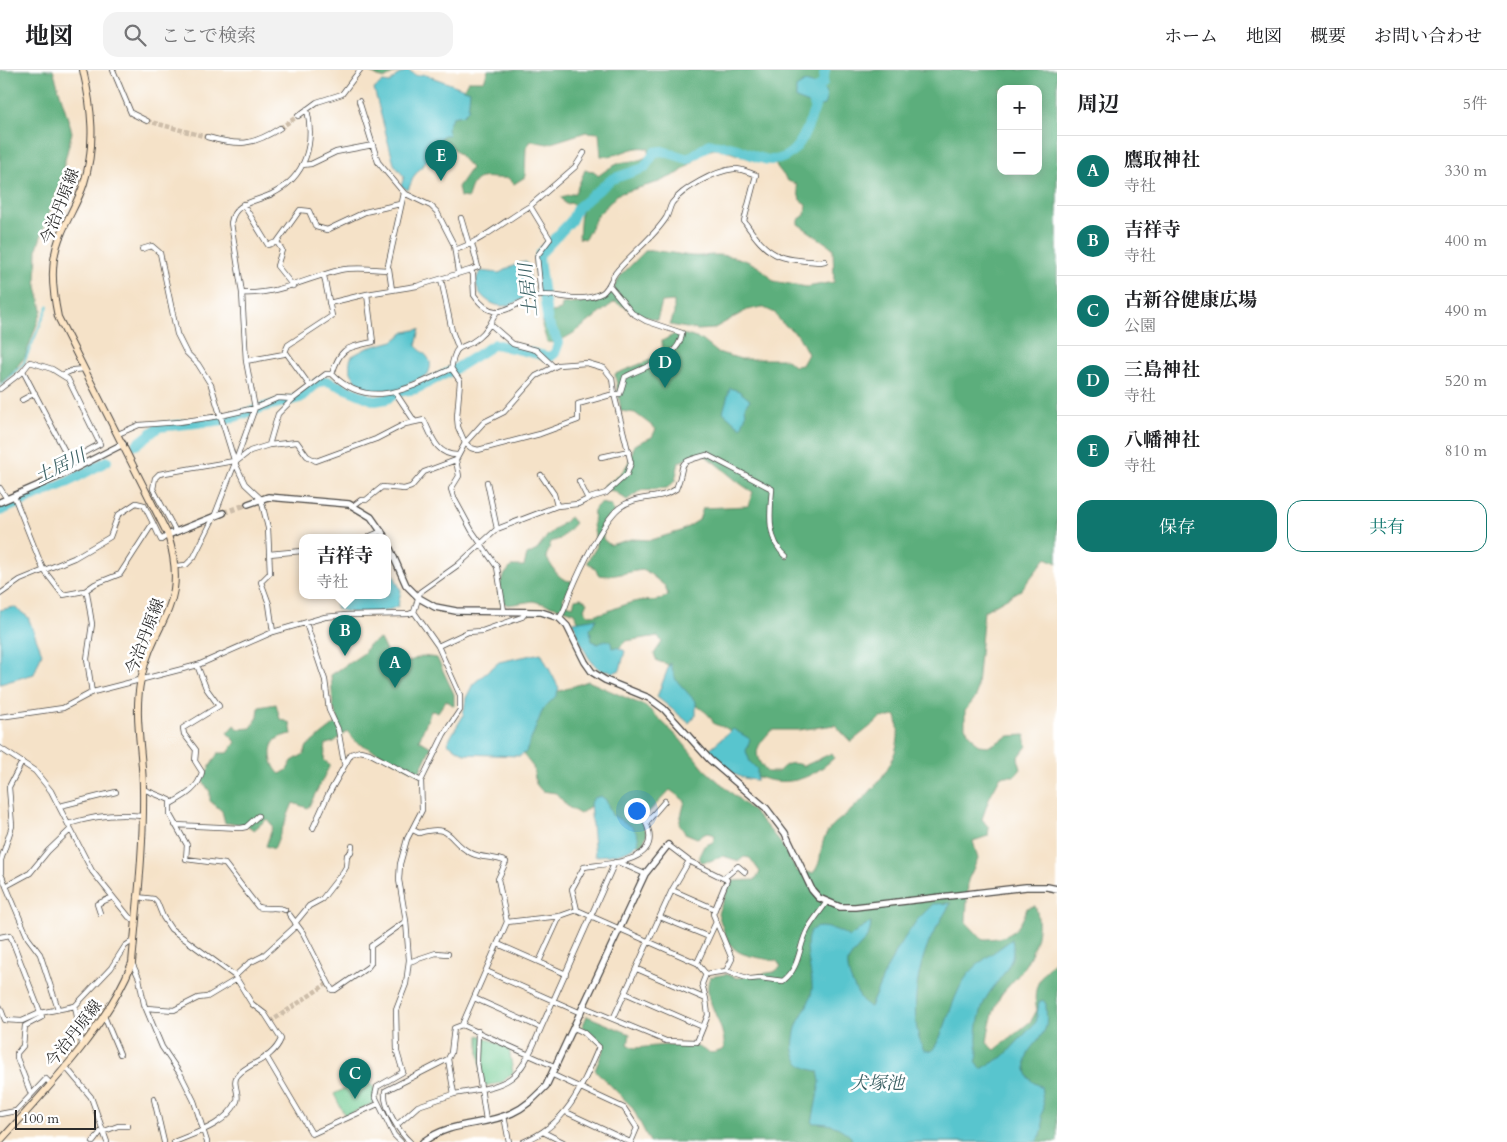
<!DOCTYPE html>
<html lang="ja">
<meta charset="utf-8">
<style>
:root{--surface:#fff;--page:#f2f2f2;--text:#202124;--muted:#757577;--line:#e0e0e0;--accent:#0f766e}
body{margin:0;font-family:Cardo,"Noto Serif JP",serif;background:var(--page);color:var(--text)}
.controls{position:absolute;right:15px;top:15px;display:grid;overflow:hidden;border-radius:10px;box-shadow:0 2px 12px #0003}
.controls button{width:45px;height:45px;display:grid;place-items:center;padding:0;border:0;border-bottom:1px solid var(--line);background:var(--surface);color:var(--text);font:25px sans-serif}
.scale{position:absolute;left:15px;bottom:12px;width:81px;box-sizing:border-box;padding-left:5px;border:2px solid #2b2b2b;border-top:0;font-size:14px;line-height:18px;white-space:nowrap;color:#2b2b2b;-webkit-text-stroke:4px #fff;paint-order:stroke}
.you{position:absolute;left:636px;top:740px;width:18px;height:18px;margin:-12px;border:4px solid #fff;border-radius:50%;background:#1a73e8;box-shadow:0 0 0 8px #1a73e833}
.badge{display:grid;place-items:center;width:32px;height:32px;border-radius:50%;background:var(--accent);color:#fff;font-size:16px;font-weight:700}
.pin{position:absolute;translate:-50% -41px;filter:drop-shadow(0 1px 2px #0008)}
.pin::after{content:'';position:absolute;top:26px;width:18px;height:15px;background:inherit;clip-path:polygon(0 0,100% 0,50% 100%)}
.popup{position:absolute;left:299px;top:464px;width:92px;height:65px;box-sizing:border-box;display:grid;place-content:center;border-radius:10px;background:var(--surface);filter:drop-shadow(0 1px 4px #0005);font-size:16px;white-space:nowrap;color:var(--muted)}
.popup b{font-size:19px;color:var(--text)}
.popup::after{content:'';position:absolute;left:50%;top:100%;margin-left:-10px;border:10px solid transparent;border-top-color:var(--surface)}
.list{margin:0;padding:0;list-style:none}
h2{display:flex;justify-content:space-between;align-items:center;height:65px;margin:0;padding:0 20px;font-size:21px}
h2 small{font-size:16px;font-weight:400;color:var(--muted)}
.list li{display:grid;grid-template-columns:32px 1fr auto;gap:15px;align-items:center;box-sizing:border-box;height:70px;padding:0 20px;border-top:1px solid var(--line)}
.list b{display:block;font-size:19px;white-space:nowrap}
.list p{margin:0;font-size:16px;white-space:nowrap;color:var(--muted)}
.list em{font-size:16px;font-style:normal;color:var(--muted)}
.actions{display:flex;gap:10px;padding:15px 20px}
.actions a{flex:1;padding:11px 0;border:1px solid var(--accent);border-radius:15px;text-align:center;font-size:18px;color:var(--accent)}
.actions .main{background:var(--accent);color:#fff}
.icon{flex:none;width:28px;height:28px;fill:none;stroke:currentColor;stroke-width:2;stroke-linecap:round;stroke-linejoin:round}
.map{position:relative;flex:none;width:1057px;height:1072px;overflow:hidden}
header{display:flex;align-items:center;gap:30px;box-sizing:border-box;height:70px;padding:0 25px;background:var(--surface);border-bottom:1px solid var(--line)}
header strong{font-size:24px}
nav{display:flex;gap:28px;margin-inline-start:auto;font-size:18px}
.search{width:350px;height:45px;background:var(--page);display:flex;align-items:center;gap:12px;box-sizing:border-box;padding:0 18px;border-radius:15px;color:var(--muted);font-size:19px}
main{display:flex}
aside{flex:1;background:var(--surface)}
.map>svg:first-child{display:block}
.green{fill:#6fca91;stroke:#4d7a5e}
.forest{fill:#5bae7b;stroke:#436c53;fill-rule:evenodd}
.water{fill:#58c5ce;stroke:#42787c}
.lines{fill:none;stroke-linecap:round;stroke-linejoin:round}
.stream{stroke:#58c5ce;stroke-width:2}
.river{stroke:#58c5ce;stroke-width:10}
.minor-tunnel{stroke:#cdbda9;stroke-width:4.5;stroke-dasharray:4.5 2;stroke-linecap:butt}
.tertiary-tunnel{stroke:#cdbda9;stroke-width:5.5;stroke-dasharray:5.5 3;stroke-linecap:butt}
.minor-casing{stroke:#494643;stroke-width:6}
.tertiary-casing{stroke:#494643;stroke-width:8}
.secondary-casing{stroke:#494643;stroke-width:8}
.minor{stroke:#fff;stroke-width:4.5}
.tertiary{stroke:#fff;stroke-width:5.5}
.secondary{stroke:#fde5c5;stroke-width:6}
.labels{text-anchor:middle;stroke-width:5;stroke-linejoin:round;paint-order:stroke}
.street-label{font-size:16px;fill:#2b2b2b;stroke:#fff}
.water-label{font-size:18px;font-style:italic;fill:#3b6164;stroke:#fff}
</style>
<header>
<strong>地図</strong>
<div class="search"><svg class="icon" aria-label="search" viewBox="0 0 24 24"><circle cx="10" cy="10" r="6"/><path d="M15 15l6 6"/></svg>ここで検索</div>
<nav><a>ホーム</a><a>地図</a><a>概要</a><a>お問い合わせ</a></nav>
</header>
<main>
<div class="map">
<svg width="1057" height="1072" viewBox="0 0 1057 1072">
<rect width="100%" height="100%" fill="#fff"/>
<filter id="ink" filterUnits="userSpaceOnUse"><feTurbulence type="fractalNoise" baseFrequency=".02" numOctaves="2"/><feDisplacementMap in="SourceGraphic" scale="10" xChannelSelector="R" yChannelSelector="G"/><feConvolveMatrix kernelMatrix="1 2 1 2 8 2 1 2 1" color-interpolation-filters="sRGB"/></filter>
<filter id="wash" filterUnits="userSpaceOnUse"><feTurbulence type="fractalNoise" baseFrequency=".0096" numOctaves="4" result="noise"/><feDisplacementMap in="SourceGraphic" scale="20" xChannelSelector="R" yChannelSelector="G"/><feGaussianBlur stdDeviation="1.12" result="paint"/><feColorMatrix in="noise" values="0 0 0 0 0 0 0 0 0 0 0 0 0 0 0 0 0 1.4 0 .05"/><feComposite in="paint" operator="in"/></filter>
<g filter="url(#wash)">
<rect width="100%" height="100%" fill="#f5e2c8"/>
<!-- green -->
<path class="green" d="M479,965L509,978L513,1003L501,1013L484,1016L479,984Z
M366,1008L375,1019L376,1032L345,1046L334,1024Z"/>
<!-- forest -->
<path class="forest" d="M0,0H53L72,62L59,115L37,178L36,211L42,240L25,287L10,305L0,313Z
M369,0H400L384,9L370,3Z
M488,0H1057V493L1046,488L1021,520L984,541L976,627L965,641V657L978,675L990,676L1009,666L1025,665L1027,676L1018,688L1021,699L1015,706H1001L990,726L982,749L989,758L988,766L973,771L978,789L968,810L966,852L982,869C1008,869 1019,863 1027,838L1035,836C1044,858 1033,886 1019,904C1014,911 1006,918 1001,925C993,939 989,957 987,973L995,980L1031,951L1037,940C1031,918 1041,903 1057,889V1072H650L632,1037L595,1000L605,976L582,957L587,946L630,964L628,975L635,978C649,977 682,972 695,976C708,980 707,987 724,979C727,955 700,928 710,907L726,904L737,908L774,902L781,897L777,891C735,883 731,887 718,843L731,811L755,810L760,802L750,788L744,787L739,791L723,786L710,791L701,792L699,786L704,776L713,772L715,765L707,763L697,768L685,763L679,754L685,731L670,720L642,749L647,765L641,776L634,772L597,731L580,744L568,737L556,723L542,721L536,714L533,697L519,679L548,620L560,621L588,611L647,637L679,668L705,700L755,743L780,772L797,801L813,803C824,791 818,777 827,763C831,755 842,748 849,742C876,718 907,685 896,646L881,648L851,672L835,655L798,660H772C756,676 751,684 767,702H778C786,693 792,691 804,696L832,683L834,688C809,711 785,718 753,705L742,680L744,671L726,658L714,654C708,641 705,643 695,634C682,624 673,609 667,594L657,591L654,584L662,572L658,566L626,571L618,579L598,577L590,573L574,543L567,540L533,531L508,535L500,531C497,514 501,508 512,496H524L527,485L537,480L548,465L570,447L575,453L560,469L551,472L546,487C553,497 558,511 572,511L571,518L563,528L564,533L573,536L575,529L581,528L587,532L584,539L588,545C606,545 620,534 638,531C652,529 655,534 668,525L665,516L645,500C626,501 616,508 598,505L596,500L587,492L597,476L593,455L594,439L600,433L611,435L614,442L602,455L603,469L610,475L631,469L651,470L681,461L699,450L703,438L748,436L753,422C736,413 720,395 701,383L679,392L675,411L667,418L641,420L627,430L614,421L607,420L604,415C621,407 631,394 634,375L652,367L656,359L635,343L621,341L615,304L663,285L662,271L675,264L687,265L702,270L717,282L741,289H786L794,296L802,295L808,284L798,265L781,252L775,243L762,237L747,240L713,259L698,260L670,255L674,244V231L662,232L657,250L640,245L615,232C600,241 564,277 547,272L542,256L544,244L561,240L562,234L590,231L610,224L621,205L645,181C661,180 675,184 691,186C699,187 707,185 715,185C736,185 761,193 773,211L807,217L834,212L833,178L798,154V150L805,145L806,134L800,130L796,114L788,111L774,93L753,90L726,81L715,79L706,81L679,103L659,112L618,124L597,146L585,169L579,168L581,140L572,133L565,134L561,127L575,123L585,100L594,101L598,106C605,101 611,96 620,93C632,90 636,93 648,86L649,79C633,73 617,89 601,86L599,63L586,62L548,74L531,71L526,78L525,107L514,114L508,108C486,110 474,99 468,128L460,127L458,117L471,98L450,75L437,69L468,11H484ZM1001,19H1038V101H1001Z
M380,569L390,589L403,594L422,586L437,588L454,624V636L446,630L438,642L431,641L419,670L431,677L419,703L356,672L347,661L334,672L326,674L324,690L330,695L308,738L293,733L274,779L266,776L273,756L267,749L254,760L245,754L225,753L222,741L210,731V722L202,710L218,683H228L236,672L227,663L234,655L239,659L251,658L258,647L259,637L276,634L280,649L290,653L292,664C287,665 280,666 276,670C267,678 271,697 280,704L287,700L292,691L304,684L307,676L339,651L333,637L331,605L364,583L368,575Z"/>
<!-- water -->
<path class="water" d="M408,0L417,6L423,4L470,21L468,40L463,45L452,47L447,59L449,65H443L441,68L443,76L438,77L414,106L408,120L401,116L404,107L394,94L374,19L383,12L390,13L396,6Z
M805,12C819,16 832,17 824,35L817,37L796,29V18Z
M526,192L528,195L532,220L529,227C521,230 511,236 503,236C487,236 467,216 481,201L499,203L519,193Z
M420,259L416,276C425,285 435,289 428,304C416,312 395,320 381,321C364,322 342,303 352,286L367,278L393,271L405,262Z
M730,318L739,321L750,330L745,336L746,345L741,358L723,342Z
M388,492L401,521L398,536C382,545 354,545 337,539L333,525H388Z
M14,537L28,547L42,583L34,604L0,614V540Z
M597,548L590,559L592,571L598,574L606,570L611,572L612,578L617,577L625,581L620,600L613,603L608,600L603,602C586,591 580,570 573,552Z
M541,583L559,618L556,626L543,639L526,682L520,686L465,684L447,673L463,646L466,628L473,614L499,592Z
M670,593L676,610L696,632V645L689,653L657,627Z
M733,659L750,669L746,681L750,692L757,699V710C737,710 720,696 707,681Z
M601,726L606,730L612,745C625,754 637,754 639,772C627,785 612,785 595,786L590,734L594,728Z
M951,833C944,845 936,857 930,870C917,897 908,953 924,980L932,981C947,960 950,932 964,910C975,893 997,881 1012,869C1019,898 992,911 983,935C980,944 977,956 977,966C976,976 980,982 976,992L981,999L1003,987L1036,952L1039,932L1043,930L1046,934C1046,941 1048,956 1044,961C1035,977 1024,979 1026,999C1027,1008 1032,1013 1041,1016L1044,1038L1041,1045C1044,1057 1044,1062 1036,1072H852L851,1067C838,1055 829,1053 812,1053L820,1012L818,1001C794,998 790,981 796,958C800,945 810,935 812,920C814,904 795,856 821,857C833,858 839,860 849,867C857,863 862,855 871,853C870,872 858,875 849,890C843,899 860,934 870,937L888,896L901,873L917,850L933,834Z"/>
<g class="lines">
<!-- stream -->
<path class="stream" d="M0,316L24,293L48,236"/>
<!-- river -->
<path class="river" d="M136,375L159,357L226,350L264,337L300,328L319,312L327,311L375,331L387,329L399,322L416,319L455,299L495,274L550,287L555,283L559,272L548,253L539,190L540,184L571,151L577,138L612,109L644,98L655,82L662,81L688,89L710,74C719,75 729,76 737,79C748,83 760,90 771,90C798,90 808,58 815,37L811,25L823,13L825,0
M0,441L66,413L107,391"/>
</g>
</g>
<g filter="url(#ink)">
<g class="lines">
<!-- minor-tunnel -->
<path class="minor-tunnel" d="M147,51L207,67
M280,58L298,46
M270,952L328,913"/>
<!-- tertiary-tunnel -->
<path class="tertiary-tunnel" d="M223,443L248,434"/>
<!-- minor casing -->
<g class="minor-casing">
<path id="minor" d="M113,0L131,43L147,51
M359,31L378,92L404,123L431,136L437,142L454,175L458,202
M298,46L317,32L342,24L360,0
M207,67C239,76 252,76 280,58
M302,95L311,94L336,82L373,75
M243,134L268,175L277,172L300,140L309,141L316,157L327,160L365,142L400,134
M530,136L575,97L584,83
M461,148L469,175
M277,172L282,180L277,196L293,216
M142,179L152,176L160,183L177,264L186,282L198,294L211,315L235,393L214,447L194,487L186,495L176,496
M455,180C484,170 504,151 530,136L550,169L537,186L541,226
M389,199L392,220
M470,200L478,197L472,174
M441,209L452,261L458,277
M242,223C278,225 307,208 340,200C356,197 371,199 387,200L404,123
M329,233L367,224
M490,254L513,274L536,280L554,297
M285,281L310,316
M246,291L284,284L288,275L332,246L324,206
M451,298L460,311L457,347L458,357L465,373L456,390L459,406L451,419L454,428L472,461L497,497L504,541
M23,301L70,391
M332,304C341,276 347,278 373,272L367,224L417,216L470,200L473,204L474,225C497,259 514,230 538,226C558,222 579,235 602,223C610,218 611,207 617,201C632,183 653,168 666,148C669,143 669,138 672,133C683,118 715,101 734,99C741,98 750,103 756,105L744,151C769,188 777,189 820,192L825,191
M332,304C369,342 412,317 451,299C457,268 460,283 478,268C487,261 492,251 497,241
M62,305L73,300L84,299
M0,319L22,302L30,292L52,299L68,309L100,374L61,395L64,404
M395,322L415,352L424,350C432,366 436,385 457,385
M22,330L35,323
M118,364L139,355L179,352L220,346L255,338L278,328L293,329
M269,375L297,372L307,386L316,391L376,369L405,354L415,352
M601,387L629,381
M236,392L250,381L269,375L278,344L293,329L326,304H332
M541,405L554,424L557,436
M579,411L588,429
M487,412L497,459
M0,418L7,429
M14,426L43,499L63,525L84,521L87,523L92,554L87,589L92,623
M353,436L361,430H366L382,417L404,419L411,417L424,402L456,390
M176,462L153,419L155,408L159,404L234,391
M368,467L382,461
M269,484L302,481
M85,521L95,514L120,504L153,453L161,470L168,465
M0,524L20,510L74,488L110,467L118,445L136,433L144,435L153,453
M559,548C566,540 567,530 571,521C580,500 602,452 619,438C637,424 659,431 676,419C688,392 672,394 707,385L772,419C770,442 766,470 786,486
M306,553L325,610L329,640L338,659L344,693
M273,562L269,534L261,512L270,503L268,458L261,429L245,414L235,393L255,338L246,291L242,223L231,153C234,132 255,132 272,124C306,107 315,74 307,39
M438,576L468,562L482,561L522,547L527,541
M0,647L63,638L93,622L198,595L273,562L325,547L346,545L409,544L414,542L420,522L458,495L497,459L557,436L578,434L590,428L606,423L627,404L631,393L614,324L578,334V350L540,364L478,380L471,378L465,373L484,352L504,342L536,306L558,295L587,293L604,298L612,308L614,324H620L625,307C644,296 680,289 682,263L646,251L632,243L609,215
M0,678L35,701L51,721L92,801L129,847L136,851
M22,692L9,717L12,756L1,790V804L6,816L30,803L48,781L71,759
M143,719L170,730V745L187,775L186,789L225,794L258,837C267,840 277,836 285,840
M172,733C185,726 199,718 202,702L195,691L196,680L184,664L183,658L219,636L206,618L197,595
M60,736L116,722
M68,754C93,746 116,743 142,746
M175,755L241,758L246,757L258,746
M313,758L328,725L351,684L360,681L369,683L421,711
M413,760L419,763C454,753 447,771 471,783C482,789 495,786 506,792L498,809L507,852L462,955
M668,775L689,791L727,810L713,844L732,889L726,901
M620,793L645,804
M724,808L738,796L745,802
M6,816L28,868L40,884L58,939
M672,820L689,791
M137,827L154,829L157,832L163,847L171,859L235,906L252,934L265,944L281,969C272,991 249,992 238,1005C231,1012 240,1023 237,1031C226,1055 195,1063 174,1072
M577,840L572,819L584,797C610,793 664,793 646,753L665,731
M100,843L97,834L113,827
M289,844L303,863L332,920H335L368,897L371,893V876L406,851
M660,847L709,867L697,893
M507,852L560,846L577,840L697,893L706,904L702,914L706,929
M295,853L309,836L322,829L343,802L346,797L347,785L351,782L352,776
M0,867L10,865L42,947L25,956L23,976L17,983V988L31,1024
M709,867L716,852
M498,874L566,904
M409,892L436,883L448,884
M539,892L560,846
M132,893L139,908L144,934L162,977L181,1005L194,1031L207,1072
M486,901L581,943
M706,904L726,901L750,909L760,908L783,911C801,897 798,876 808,859C813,850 820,842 826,833
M235,906L249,893L263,886L297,855
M625,923L703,957
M75,936L111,898L125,876L134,870
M0,937L5,950L22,951L40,943L75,936L82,974
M584,937L666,971L697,972L708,945L706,929L637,899
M146,938L174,940L198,928L207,927L237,909
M104,946L120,984
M613,949L672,820L715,839
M541,958L615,792
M478,961L477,992L486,1050
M266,986L312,1064L378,1034
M65,996L91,1027L107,1072
M553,1005L624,1038L637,1058L631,1072
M454,1024C513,1014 517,1014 541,958L474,928
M154,1029L164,1072
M566,1042L630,1072
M0,1044L16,1041L46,1009L51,1014
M504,1046L509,1072
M398,1054L418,1036L454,1024L448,989
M102,1062L118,1056H128
M543,1062L563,1072
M93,1072L102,1060
M401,1072L394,1065L375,1026L377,1017L403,1002L397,982L396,940L406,914L409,890L406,851L399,810L400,794L407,769L422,740L421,711L444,664L460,640V625L438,576L414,542
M410,1072C399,1062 383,1037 385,1021L448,989L451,983L454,958L462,955L556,997
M523,1072C567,1055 582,1017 599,977L583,962L574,958"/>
</g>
<!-- tertiary casing -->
<g class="tertiary-casing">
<path id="tertiary" d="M0,432L64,404L123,374
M248,434L268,427L349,434L371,447L385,467
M168,465L223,443
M388,474L406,515L419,528L435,537L456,541L541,542L559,548L567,556L585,592L592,602L605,610L649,628L664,639L710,690L766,738L785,763L812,820L819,828L840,837H855L1026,817H1047L1057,819
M423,1072C453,1050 481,1057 512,1043C526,1037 536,1026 546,1016L645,804L668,775"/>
</g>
<!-- secondary casing -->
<g class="secondary-casing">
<path id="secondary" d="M0,1071C46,1020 107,957 132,893C137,836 144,777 143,719C143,683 133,645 141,609C154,547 190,538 168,465L58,247C52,218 49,190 62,162C69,145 79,130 84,113C96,75 92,38 83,0"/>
</g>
<!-- minor -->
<use href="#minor" class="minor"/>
<!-- tertiary -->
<use href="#tertiary" class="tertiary"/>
<!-- secondary -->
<use href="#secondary" class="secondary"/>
</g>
</g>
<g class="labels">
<!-- street labels -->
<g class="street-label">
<text transform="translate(59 136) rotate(-69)" y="6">今治丹原線</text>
<text transform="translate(144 566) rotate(-69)" y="6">今治丹原線</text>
<text transform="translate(73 963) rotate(-52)" y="6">今治丹原線</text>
</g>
<!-- water labels -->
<g class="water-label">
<text transform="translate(528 220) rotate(-96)" y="6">土居川</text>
<text transform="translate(60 396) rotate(-26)" y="6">土居川</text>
<text x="877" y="1019">犬塚池</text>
</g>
</g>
</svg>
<div class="controls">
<button>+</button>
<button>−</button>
</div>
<div class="scale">100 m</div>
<div class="you"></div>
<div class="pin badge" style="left:395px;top:618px">A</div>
<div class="pin badge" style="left:345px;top:586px">B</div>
<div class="popup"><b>吉祥寺</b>寺社</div>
<div class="pin badge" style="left:355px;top:1029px">C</div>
<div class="pin badge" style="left:665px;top:318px">D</div>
<div class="pin badge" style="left:441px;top:111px">E</div>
</div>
<aside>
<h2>周辺<small>5件</small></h2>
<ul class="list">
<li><span class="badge">A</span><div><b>鷹取神社</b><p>寺社</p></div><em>330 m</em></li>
<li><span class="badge">B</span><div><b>吉祥寺</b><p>寺社</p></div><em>400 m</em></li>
<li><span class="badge">C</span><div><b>古新谷健康広場</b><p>公園</p></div><em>490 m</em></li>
<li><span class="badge">D</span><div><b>三島神社</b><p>寺社</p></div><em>520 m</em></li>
<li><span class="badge">E</span><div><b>八幡神社</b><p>寺社</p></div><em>810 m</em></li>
</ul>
<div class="actions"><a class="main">保存</a><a>共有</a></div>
</aside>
</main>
